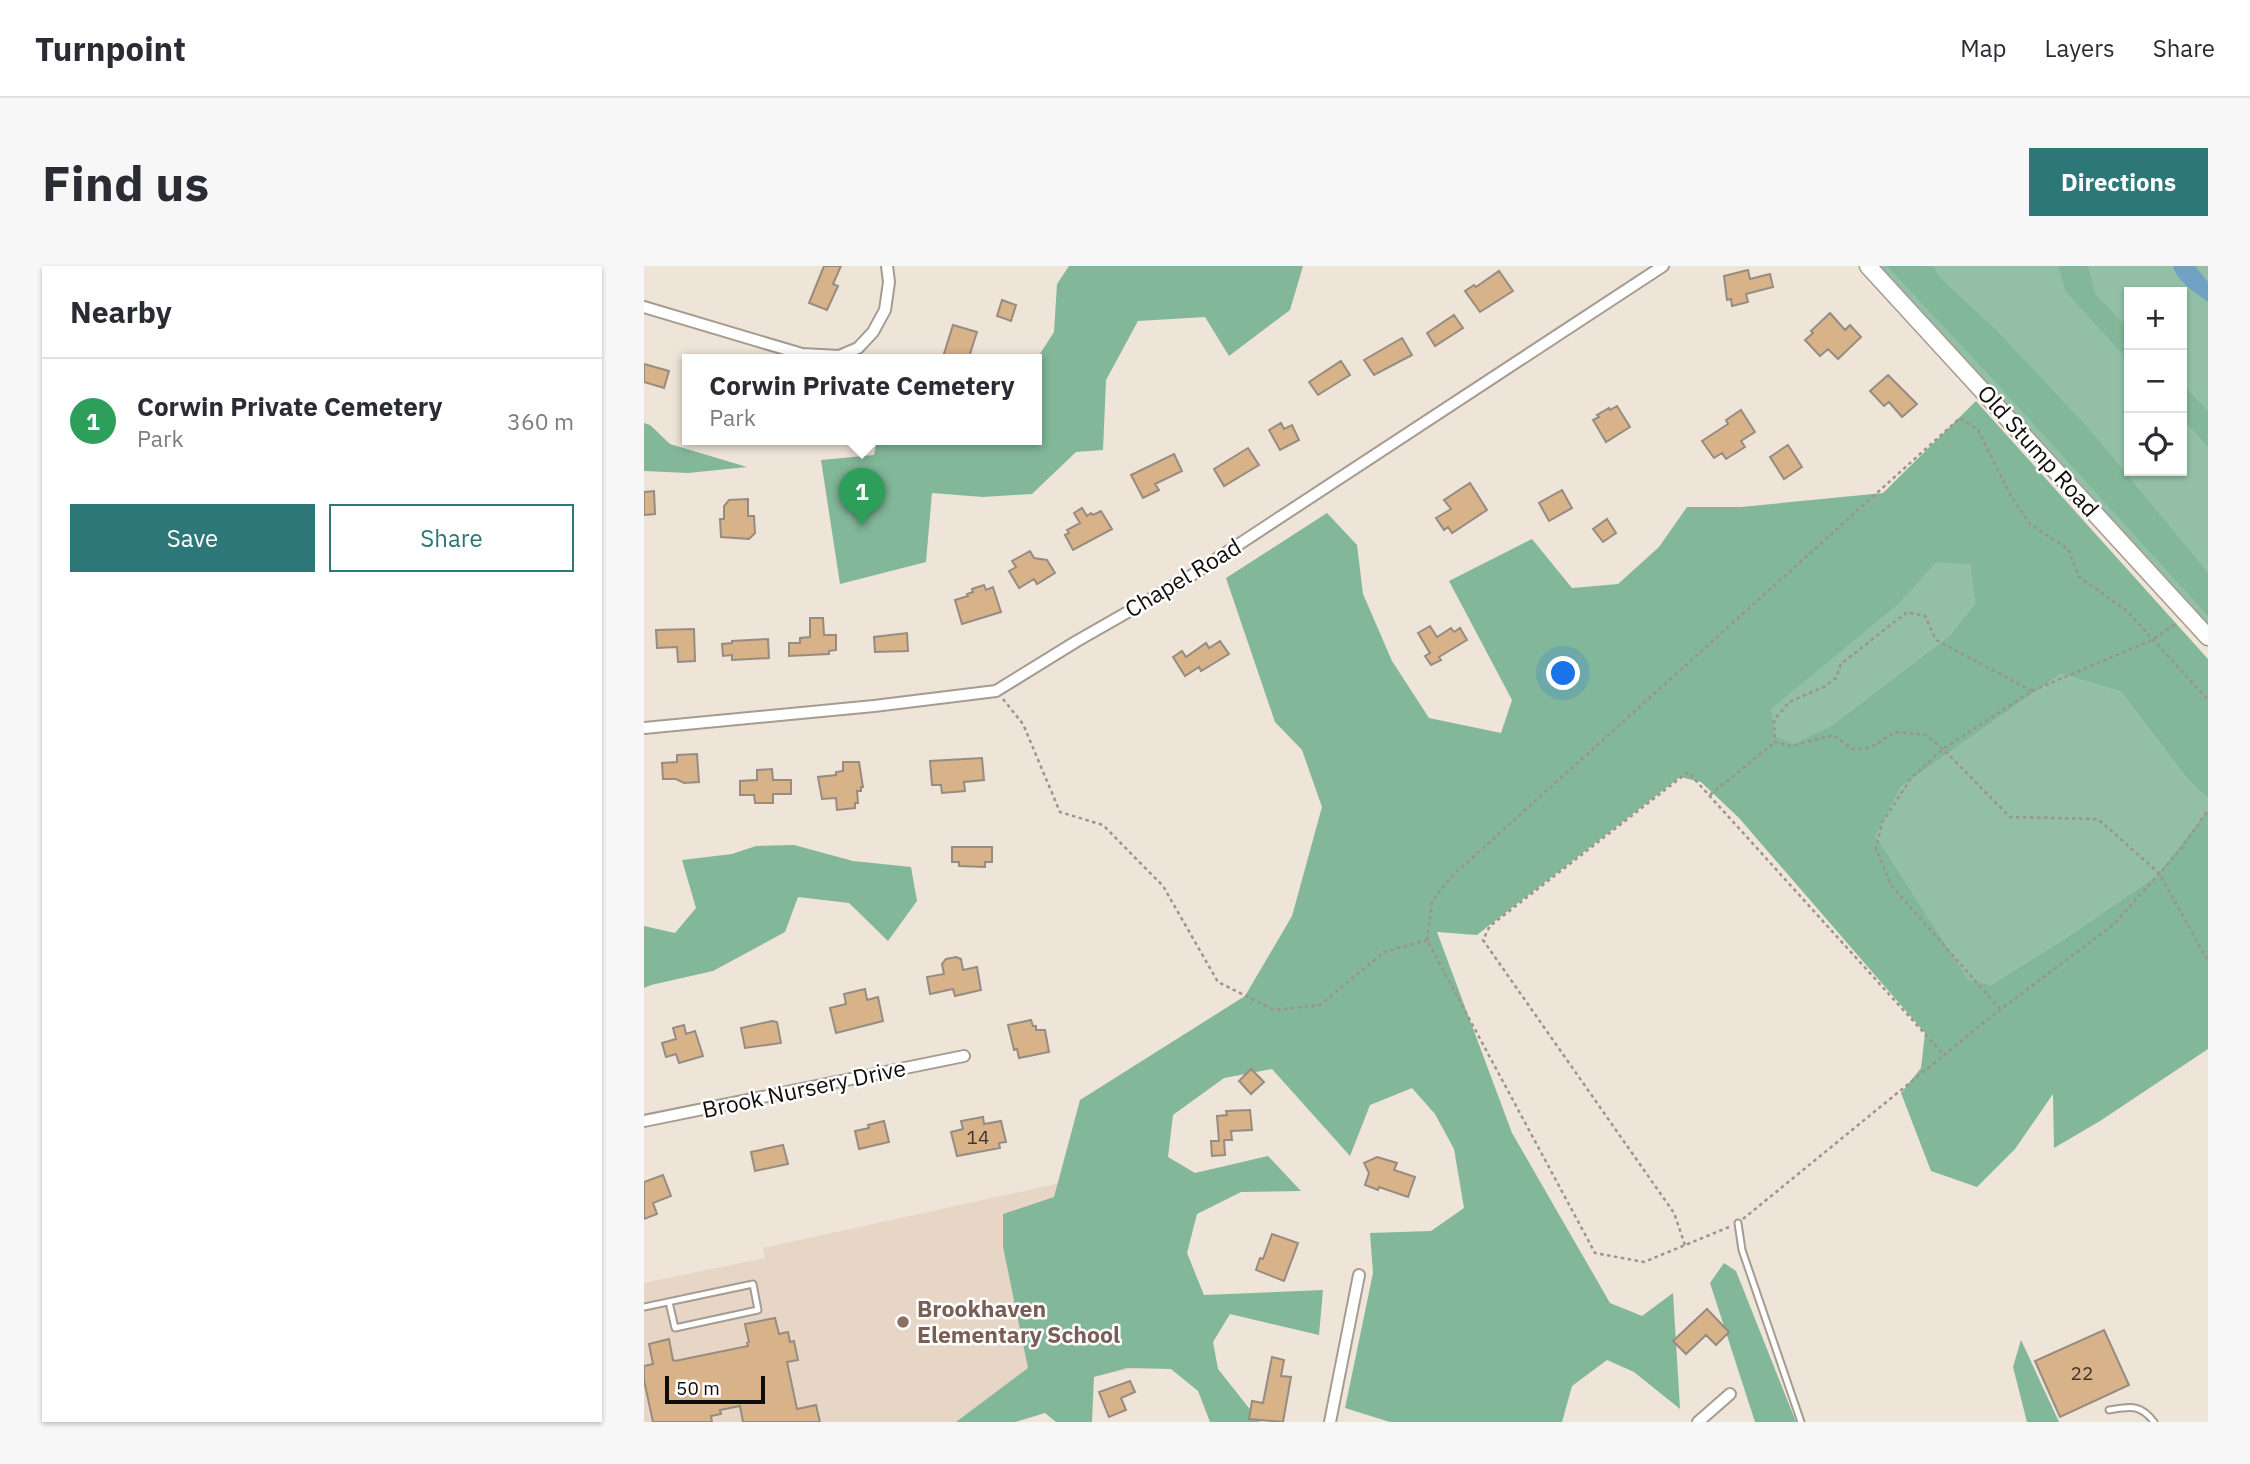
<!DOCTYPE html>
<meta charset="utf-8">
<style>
:root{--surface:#fff;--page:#f7f7f7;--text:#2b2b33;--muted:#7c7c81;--line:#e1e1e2;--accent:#2d7778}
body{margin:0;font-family:"IBM Plex Sans",sans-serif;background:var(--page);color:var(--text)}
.controls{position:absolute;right:21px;top:21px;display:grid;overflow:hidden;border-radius:0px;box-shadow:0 2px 5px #0004}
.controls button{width:63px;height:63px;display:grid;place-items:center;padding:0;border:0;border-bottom:2px solid var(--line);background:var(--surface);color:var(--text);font:35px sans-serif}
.scale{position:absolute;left:21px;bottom:18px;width:100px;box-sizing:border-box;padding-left:7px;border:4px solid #0f0c08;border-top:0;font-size:19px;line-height:24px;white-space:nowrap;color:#0f0c08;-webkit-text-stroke:5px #fff;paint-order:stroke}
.you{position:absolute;left:920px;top:408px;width:24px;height:24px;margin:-18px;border:5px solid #fff;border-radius:50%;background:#1a73e8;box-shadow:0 0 0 10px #1a73e833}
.badge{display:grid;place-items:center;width:46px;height:46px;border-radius:50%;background:var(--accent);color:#fff;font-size:23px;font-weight:700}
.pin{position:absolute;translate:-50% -58px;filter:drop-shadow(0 2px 4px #0008)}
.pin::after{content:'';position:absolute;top:37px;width:24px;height:21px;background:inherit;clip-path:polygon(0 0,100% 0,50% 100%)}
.popup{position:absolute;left:38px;top:88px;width:360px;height:91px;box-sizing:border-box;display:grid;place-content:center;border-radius:0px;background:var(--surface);filter:drop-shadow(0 2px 5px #0005);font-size:23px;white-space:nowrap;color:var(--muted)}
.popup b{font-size:26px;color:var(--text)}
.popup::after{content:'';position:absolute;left:50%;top:100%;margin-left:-14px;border:14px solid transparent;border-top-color:var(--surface)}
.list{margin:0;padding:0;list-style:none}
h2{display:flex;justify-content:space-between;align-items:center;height:91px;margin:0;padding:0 28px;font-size:30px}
h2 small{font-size:23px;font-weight:400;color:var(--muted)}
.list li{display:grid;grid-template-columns:46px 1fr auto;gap:21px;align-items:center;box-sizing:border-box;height:126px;padding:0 28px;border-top:2px solid var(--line)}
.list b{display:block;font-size:26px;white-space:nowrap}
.list p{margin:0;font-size:23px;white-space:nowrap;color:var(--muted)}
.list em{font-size:23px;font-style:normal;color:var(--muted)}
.actions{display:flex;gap:14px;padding:21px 28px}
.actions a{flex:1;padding:16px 0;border:2px solid var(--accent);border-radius:0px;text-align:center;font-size:24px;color:var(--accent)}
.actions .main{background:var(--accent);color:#fff}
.icon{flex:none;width:38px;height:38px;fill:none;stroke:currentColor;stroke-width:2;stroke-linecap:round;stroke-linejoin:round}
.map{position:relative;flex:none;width:1564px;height:1156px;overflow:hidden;border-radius:0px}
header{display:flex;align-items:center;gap:42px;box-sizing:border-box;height:98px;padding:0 35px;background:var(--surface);border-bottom:2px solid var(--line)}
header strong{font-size:33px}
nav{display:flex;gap:38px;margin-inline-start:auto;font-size:24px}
.intro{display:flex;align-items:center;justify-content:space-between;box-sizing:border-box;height:168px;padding:0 42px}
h1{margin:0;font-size:49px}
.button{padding:18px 32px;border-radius:0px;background:var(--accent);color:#fff;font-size:24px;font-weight:700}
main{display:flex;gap:42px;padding:0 42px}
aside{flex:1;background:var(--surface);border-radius:0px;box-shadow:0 2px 5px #0004}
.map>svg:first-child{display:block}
.built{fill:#e7d6c5}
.green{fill:#93bfa6;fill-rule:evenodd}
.forest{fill:#82b799;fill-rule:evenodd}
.water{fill:#71a2c3}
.building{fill:#d8b288;stroke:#968c81;stroke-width:2}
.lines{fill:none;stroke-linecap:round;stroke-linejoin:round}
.lane-casing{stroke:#a69b91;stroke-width:9}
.street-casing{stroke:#a69b91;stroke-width:14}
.secondary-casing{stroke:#a69b91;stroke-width:19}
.path{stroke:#9c948b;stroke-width:2.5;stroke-dasharray:3.5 3.5;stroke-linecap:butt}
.lane{stroke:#fff;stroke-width:5}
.street{stroke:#fff;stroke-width:10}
.secondary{stroke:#fff;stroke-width:16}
.education-dot{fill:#8d6e63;stroke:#fff;stroke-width:2.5}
.labels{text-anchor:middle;stroke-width:5;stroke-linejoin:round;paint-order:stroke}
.number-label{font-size:19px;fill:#413628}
.street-label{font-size:23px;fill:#0f0c08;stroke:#fff}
.education-label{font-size:23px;font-weight:bold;fill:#785e54;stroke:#fff;text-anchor:start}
</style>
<header>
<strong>Turnpoint</strong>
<nav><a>Map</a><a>Layers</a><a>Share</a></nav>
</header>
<div class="intro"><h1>Find us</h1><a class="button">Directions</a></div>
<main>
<aside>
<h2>Nearby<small></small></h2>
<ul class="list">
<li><span class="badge" style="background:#2e9e5b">1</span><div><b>Corwin Private Cemetery</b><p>Park</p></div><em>360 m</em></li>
</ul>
<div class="actions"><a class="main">Save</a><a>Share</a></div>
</aside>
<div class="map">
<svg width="1564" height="1156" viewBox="0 0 1564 1156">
<rect width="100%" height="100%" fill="#efe4d8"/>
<!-- built -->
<path class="built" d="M476,904L529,1094L450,1111L374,1156H0V1017L121,992L119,982Z"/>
<!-- green -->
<path class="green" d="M1235,0H1564V369L1228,7ZM1485,26H1538V205H1485Z
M1292,295L1326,297L1331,337L1306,369L1188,459L1150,479L1131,470L1126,443L1255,338Z
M1417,408L1477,426L1544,514L1564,533V543L1512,610L1423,671L1347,719L1324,715L1232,570L1257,521Z"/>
<!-- forest -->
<path class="forest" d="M425,0H659L646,44L585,90L561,51L494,55L462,114L459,184L432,186L388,228L339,231L288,227L282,296L196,318L177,194L230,189L233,174H393L392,94L410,66L413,18Z
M1243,0H1290L1295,11L1352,64L1446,164L1564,307V350L1345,109Z
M1414,0H1444L1451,28L1485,63V95L1422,26Z
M1538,118L1564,145V181L1538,152Z
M1332,135L1564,393V533L1544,514L1477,426L1417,408L1257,521L1232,570L1324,714L1347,719L1423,671L1512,610L1564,543V783L1456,855L1410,882L1409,828L1371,883L1333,921L1287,905L1257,827L1277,802L1281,767L1095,552L1057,516L1036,511L833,669L793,666L868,867L966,1037L998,1050L1029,1027L1036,1143L990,1106L963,1094L928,1120L918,1156H746L701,1142L729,1007L726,967L787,965L820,942L810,883L791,848L768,822L726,839L706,890L628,803L580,812L529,849L524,891L551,907L624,890L657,925L597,926L553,948L543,987L560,1029L679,1024L675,1069L586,1048L569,1076L574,1103L616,1156H566L554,1125L527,1103L483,1102L450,1111L448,1156H412L401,1147L371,1156H312L384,1102L359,981V948L410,931L436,834L601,730L648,650L678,541L658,484L631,456L582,312L683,247L713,279L719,328L748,395L785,452L857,467L868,434L805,315L888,273L928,322L974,318L1015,281L1043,241H1097L1239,227ZM1292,296L1326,298L1331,337L1306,369L1188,459L1150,478L1131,470L1127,443L1255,338Z
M0,157L6,159L26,178L103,201L44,207L0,205Z
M150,579L209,595L267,601L273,635L244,675L205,637L154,631L141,666L69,705L7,719L0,722V660L31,667L52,642L38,594L88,588L112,580Z
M1080,997L1092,1005L1152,1156H1111L1066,1017Z
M1377,1074L1415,1156H1383L1369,1101Z"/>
<!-- water -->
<path class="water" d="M1529,0H1551L1564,16V36C1551,26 1533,16 1529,0Z"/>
<!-- building -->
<path class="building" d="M180,0H197L189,18L194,20L183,44L165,37Z
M1104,4L1106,13L1126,8L1129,21L1102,28L1104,36L1088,40L1087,33L1083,34L1080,10Z
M855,5L869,25L836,46L821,25L830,19L832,21Z
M358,34L372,39L367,55L353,50Z
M1186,47L1201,64L1206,59L1217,71L1194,93L1184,83L1176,90L1161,74L1169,67L1167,65Z
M810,49L819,62L791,80L783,67Z
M309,59L333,66L324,94H298Z
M758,72L768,89L730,109L720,94Z
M697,95L706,109L674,129L665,116Z
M0,98L25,105L20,122L0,116Z
M1244,109L1273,138L1258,151L1245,136L1240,140L1226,125Z
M973,140L986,161L962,176L949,154L955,151L953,149L965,142L966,144Z
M1097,144L1111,166L1097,175L1101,181L1082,193L1078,187L1070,192L1058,175L1084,158L1082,154Z
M637,157L640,163L648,159L655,174L636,184L625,164Z
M1144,179L1158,201L1140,213L1126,191Z
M604,182L615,199L580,220L570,203Z
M530,188L538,205L511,218L515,224L499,232L487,209Z
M826,217L843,244L808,267L804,261L800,264L792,252L807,243L800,234Z
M918,224L928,242L905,255L895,237Z
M10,225L11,248L0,249V226Z
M104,233V250H110L111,267L105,273L77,271L76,253H80V240L85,234Z
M438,242L443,250L447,247L449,249L457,245L468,263L429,284L421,269L425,267L423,264L436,257L430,247Z
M963,253L972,267L959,276L949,263Z
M386,285L390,292L403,294L411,307L393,318L390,313L375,322L365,305L372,301L368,295Z
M340,319L342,324L349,321L357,346L318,358L311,334L324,330L323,328L329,326L328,323Z
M166,352H179L180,369H192V384L185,385V388L145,390V377H156V372L166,371Z
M786,360L793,371L807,362L810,366L816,362L823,374L795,391L797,394L787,399L781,390L786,387L774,367Z
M50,363L51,395L34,396L33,381L13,382L12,364Z
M263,367L264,385L231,386L230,371Z
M124,373L125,392L88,394V389L79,390L78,378L88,377V375Z
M576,375L585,388L557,405L555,401L541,410L529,391L538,385L542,391L562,377L565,382Z
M53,488L55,516L40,517L32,513H19L18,497L33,496V489Z
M338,492L340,514L320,516L321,525L298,527L297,519H288L286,495Z
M199,496H215L219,521H217V525H213L214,537H211V542L193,544L192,532L178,533L174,511L192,509V506L199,505Z
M128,503L129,514H147V528H129V537H111L110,529H96V515L113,514V504Z
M308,581H348V596H341V601L315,600V596H308Z
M312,691L317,693L319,704L333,701L337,724L311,730L309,723L286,728L283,711L300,708L298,698L302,693Z
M221,723L223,734L234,731L239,755L192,767L186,742L202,738L200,728Z
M387,754L389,760H392V764H401L405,786L375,792L373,783L370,784L364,759Z
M128,755L133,756L137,777L101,782L97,762Z
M40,759L42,768L51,765L59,790L35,797L32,788L22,791L18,777L32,773L29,762Z
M607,803L620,816L607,828L595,815Z
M606,844L608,864L587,865L588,874H580L581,889L568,890L567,875H575L573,850L583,849L582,845Z
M339,851L340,858L357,855L362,876L355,877L356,882L313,890L307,866L319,863L317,855Z
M240,855L245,876L215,883L211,865L225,862L224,859Z
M139,879L144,898L111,905L107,886Z
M733,891L753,897L750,904L771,911L764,931L735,921L734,924L721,919L725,907L720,897Z
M19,909L27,930L9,937L13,948L0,953V916Z
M628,968L654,977L640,1015L612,1004L616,992L619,993Z
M1063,1043L1085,1066L1072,1079L1062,1069L1042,1088L1029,1075Z
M131,1052L135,1068L144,1066L146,1076L150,1075L154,1094L143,1096L153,1143L172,1139L176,1156H99L96,1140L76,1144L77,1148L67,1150L68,1156H9L0,1114V1100L9,1098L5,1078L25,1073L29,1094L31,1095L104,1080L103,1077L105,1076L101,1058Z
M1460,1064L1485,1119L1416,1151L1391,1095Z
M628,1091L640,1094L637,1110L647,1111L639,1156L605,1153L608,1135L619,1137Z
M486,1115L491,1126L477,1132L482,1144L465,1151L455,1126Z"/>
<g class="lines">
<!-- lane casing -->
<g class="lane-casing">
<path id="lane" d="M1094,957L1098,984L1157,1156
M0,1041L109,1018L114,1044L31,1062L25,1036
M1465,1144C1485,1141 1496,1137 1510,1156"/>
</g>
<!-- street casing -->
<g class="street-casing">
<path id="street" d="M0,41L158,88L195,90L214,82L229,66L241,44L245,16L243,0
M0,462L230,440L352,425L433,375L545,311L1019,0
M0,855L320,790
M686,1156L715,1009
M1054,1156L1086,1128"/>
</g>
<!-- secondary casing -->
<g class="secondary-casing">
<path id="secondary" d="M1224,0L1564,371"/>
</g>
<!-- path -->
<path class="path" d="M1388,425L1292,374L1281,350L1263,346L1197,398L1192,412L1180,421L1145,436L1130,454L1131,476L1147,480L1190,469L1208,483L1226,482L1251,466L1282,469L1299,483L1366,551L1454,553L1515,607L1564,695
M359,433L379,458L416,546L459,559L519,620L574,716L630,744L676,739L740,686L783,674
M1066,529L1131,476
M1356,743L1247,619L1232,583L1238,557L1267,512L1299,483L1388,425L1508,374L1533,357
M1099,953L1344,753L1470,658L1537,583L1564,544
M1085,961L1000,996L951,987L783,674L788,635L808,610L1316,152L1334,164L1368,232L1386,258L1424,283L1435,311L1483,345L1564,434
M1041,979L1030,947L839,674L846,660L1044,506L1300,789"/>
<!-- lane -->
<use href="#lane" class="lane"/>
<!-- street -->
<use href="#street" class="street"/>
<!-- secondary -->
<use href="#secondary" class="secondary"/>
</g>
<!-- markers -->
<circle class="education-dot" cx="259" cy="1056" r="7"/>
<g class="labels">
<!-- number labels -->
<g class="number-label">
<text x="334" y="878">14</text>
<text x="1438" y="1114">22</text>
</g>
<!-- street labels -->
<g class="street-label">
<text transform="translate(1394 185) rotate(48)" y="8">Old Stump Road</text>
<text transform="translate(539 312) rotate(-31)" y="8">Chapel Road</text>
<text transform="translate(160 823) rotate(-12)" y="8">Brook Nursery Drive</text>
</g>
<!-- education labels -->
<g class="education-label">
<text x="273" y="1051">Brookhaven<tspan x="273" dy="26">Elementary School</tspan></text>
</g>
</g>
</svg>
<div class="controls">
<button>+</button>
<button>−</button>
<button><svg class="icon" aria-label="locate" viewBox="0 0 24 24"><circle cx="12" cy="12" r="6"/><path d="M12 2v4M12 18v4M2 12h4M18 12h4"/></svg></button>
</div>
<div class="scale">50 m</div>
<div class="you"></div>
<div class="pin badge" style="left:218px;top:260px;background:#2e9e5b">1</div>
<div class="popup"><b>Corwin Private Cemetery</b>Park</div>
</div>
</main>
